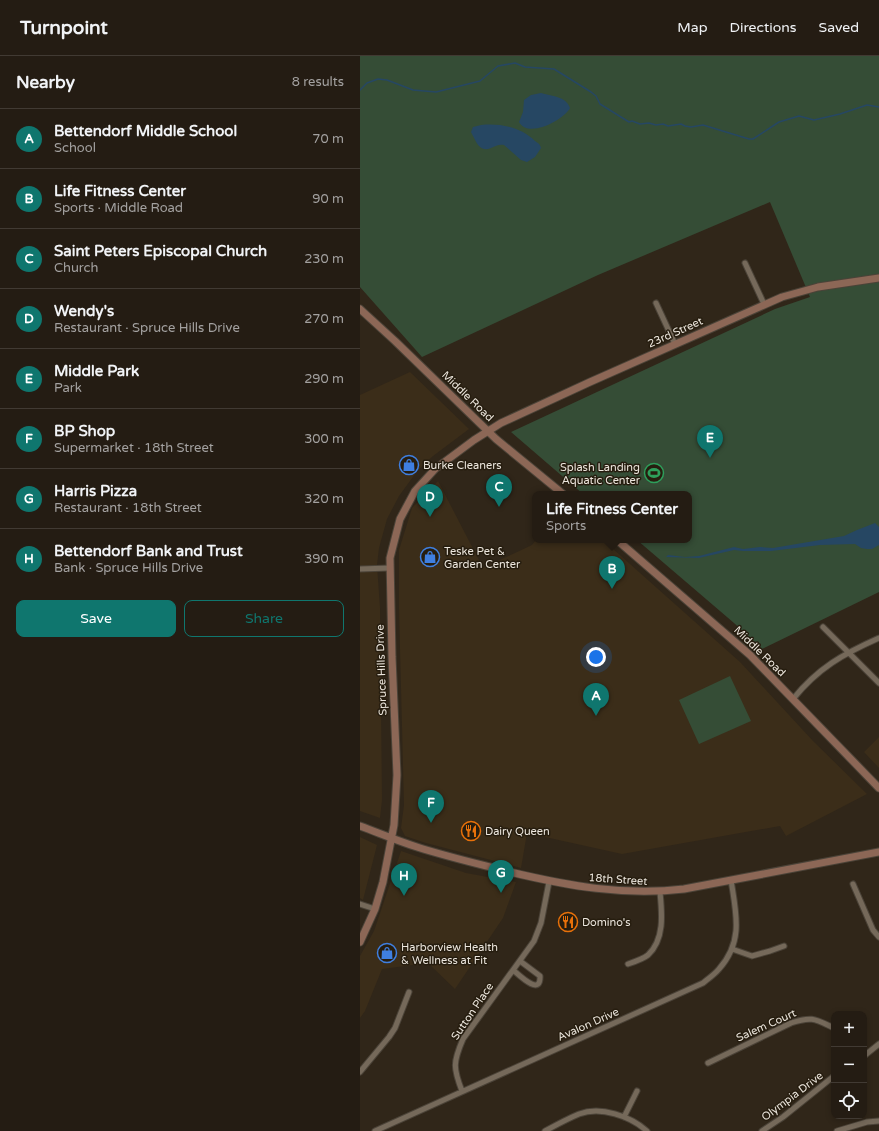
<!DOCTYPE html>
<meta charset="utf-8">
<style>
:root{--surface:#241c13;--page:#302921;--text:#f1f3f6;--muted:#a3a1a0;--line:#413a33;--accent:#0f766e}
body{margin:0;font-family:"Varela Round",sans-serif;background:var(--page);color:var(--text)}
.controls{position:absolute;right:12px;bottom:12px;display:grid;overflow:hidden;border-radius:8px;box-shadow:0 2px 6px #0003}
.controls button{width:36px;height:36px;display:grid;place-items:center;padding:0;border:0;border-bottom:1px solid var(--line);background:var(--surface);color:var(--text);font:20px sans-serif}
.you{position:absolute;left:236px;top:601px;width:14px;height:14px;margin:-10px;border:3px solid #fff;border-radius:50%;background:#1a73e8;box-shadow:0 0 0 6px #1a73e833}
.badge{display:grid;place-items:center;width:26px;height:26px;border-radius:50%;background:var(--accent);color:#fff;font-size:13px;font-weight:700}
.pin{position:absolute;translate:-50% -33px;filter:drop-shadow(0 1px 2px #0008)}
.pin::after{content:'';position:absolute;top:21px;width:14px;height:12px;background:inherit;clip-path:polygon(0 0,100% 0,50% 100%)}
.popup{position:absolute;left:172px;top:435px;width:160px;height:52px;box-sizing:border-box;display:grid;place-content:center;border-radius:8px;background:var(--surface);filter:drop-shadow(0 1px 3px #0005);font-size:13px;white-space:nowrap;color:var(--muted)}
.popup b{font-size:15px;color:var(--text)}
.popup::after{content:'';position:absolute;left:50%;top:100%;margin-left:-8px;border:8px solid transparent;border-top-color:var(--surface)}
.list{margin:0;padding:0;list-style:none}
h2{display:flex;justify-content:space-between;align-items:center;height:52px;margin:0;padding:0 16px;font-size:17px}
h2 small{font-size:13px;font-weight:400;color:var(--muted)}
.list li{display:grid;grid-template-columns:26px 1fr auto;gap:12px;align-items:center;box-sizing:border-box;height:60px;padding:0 16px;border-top:1px solid var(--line)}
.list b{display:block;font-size:15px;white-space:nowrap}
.list p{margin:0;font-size:13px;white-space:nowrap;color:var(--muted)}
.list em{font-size:13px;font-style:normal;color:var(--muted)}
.actions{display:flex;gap:8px;padding:12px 16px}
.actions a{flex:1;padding:9px 0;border:1px solid var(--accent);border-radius:8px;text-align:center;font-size:14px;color:var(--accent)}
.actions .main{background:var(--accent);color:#fff}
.icon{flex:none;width:22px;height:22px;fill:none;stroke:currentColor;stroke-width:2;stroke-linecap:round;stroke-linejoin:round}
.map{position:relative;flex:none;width:519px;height:1075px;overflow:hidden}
header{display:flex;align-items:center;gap:24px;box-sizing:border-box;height:56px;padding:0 20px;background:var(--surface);border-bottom:1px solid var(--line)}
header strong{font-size:19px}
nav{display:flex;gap:22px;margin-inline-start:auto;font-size:14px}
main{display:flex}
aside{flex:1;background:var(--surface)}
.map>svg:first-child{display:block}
.built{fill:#3b2d19}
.green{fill:#354d36}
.water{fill:#264763}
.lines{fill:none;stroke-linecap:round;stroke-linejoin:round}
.stream{stroke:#264763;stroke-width:1.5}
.street-casing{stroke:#4b4338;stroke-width:7}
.secondary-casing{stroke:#4b4338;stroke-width:9}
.street{stroke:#75695a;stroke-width:5}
.secondary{stroke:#8c6756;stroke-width:7}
.labels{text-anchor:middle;stroke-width:3;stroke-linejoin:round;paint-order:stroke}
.street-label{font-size:11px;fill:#ece6dd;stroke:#261d0f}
.poi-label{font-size:11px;fill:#ece6dd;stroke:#261d0f;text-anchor:start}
</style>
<header>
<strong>Turnpoint</strong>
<nav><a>Map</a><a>Directions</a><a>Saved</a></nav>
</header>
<main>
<aside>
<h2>Nearby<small>8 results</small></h2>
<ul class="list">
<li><span class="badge">A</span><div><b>Bettendorf Middle School</b><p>School</p></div><em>70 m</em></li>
<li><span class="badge">B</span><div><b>Life Fitness Center</b><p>Sports · Middle Road</p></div><em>90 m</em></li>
<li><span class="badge">C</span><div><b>Saint Peters Episcopal Church</b><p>Church</p></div><em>230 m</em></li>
<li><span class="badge">D</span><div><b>Wendy's</b><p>Restaurant · Spruce Hills Drive</p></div><em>270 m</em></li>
<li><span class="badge">E</span><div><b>Middle Park</b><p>Park</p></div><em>290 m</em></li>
<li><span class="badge">F</span><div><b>BP Shop</b><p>Supermarket · 18th Street</p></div><em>300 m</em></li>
<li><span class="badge">G</span><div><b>Harris Pizza</b><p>Restaurant · 18th Street</p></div><em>320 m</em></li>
<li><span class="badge">H</span><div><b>Bettendorf Bank and Trust</b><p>Bank · Spruce Hills Drive</p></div><em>390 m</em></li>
</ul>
<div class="actions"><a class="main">Save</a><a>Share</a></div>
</aside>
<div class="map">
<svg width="519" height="1075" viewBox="0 0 519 1075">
<rect width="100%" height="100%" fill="#302619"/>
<!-- built -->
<path class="built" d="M50,316L109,373L73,400L58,414L39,440L27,463L19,492L17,509L20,552L22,744L20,762L0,755V339Z
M78,425L123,512L172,489L176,484H243L380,606L453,685L507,738L426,780L420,770L262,798L167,777L161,812L66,787L45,780L41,772L44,749L39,553V494L52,452Z
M519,681V712L504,696Z
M0,781L17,789L3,844L0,842Z
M41,795L106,817L156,826L143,862L95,933L68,907L22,913L5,955L0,962V900L14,875Z"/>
<!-- green -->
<path class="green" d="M0,0H519V536L402,593L374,567L277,484H329V438H223L151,376L415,253L450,241L410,146L238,219L62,301L0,231Z
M370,620L391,665L339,688L319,644Z"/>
<!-- water -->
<path class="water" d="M181,37C191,40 206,40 210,52C204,64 168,83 159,66L163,56L164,44L171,39Z
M121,69C140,67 161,71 175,85C178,87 180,88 181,92L175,101L167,106L161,104L144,89C139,88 136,90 131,92C119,97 116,85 111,76L113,71Z
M515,467L519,471V489L512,493H507L501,492L495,488L460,489L411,495H383L374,494L339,502L306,501L308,499L325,501L339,500L374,491L383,493L400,491L413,492L484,480L497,474Z"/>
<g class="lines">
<!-- stream -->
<path class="stream" d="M0,34L7,27L18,23L27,24L53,34L76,36L120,25L138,10L155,7L165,11L194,13L231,36L236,40L240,48L269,66L272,65L280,68L289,67L296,69L303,68L308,70L321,68L325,70L331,71L343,69L389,83H393L419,66L439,60L454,64L480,58L507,49L519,51"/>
<!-- street casing -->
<g class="street-casing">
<path id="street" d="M385,207L404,248
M296,247L315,288
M0,513L30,512
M463,571L519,627
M433,643C458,612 483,598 519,582
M493,828L513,874L519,881
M0,848L15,853
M372,893L392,900L410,895L424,890
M268,908C274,906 283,903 288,899C305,883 302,857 300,836
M153,914C159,919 181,941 180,920L160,905
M504,1000L519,988
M348,1007L431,967C452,960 455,963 474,972
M0,1016L29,981L35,972L49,936
M102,1035C93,1012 93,1006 103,983L174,885L181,867L189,826
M264,1061L277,1035
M15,1075L343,927C348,923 355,918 359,913C384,885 376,857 371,824
M185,1075C196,1069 207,1063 219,1058C241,1050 270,1060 287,1075
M402,1075L423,1061L474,1020
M477,1075L507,1066L519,1065"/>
</g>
<!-- secondary casing -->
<g class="secondary-casing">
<path id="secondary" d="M0,253L35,285L136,383L203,438
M257,484L390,599L519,732
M0,770C19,777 38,785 57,791C88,801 119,808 150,816C209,830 264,840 324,833L519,796
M0,886L15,853L23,826L34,769L37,719L32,601L30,502L40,463L55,435L75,413L114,384L141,367L230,326L422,241L458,231L519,222"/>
</g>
<!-- street -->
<use href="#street" class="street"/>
<!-- secondary -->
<use href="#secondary" class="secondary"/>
</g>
<!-- icons -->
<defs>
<g id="shop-ring" transform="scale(1)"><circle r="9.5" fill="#261d0f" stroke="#3f7fe0" stroke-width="1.5"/><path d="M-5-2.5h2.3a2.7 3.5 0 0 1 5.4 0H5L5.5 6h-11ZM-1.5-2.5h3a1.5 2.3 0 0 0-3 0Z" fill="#3f7fe0"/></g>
<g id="stadium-ring" transform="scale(1)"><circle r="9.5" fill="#261d0f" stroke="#2e9e5b" stroke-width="1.5"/><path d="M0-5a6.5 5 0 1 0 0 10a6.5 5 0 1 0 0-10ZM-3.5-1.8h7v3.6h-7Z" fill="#2e9e5b"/></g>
<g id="restaurant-ring" transform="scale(1)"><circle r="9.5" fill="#261d0f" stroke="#e8710a" stroke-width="1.5"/><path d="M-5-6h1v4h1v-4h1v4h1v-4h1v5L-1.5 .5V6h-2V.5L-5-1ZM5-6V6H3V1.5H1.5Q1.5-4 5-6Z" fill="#e8710a"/></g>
</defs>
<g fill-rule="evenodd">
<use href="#shop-ring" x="49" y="409"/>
<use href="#stadium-ring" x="294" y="417"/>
<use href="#shop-ring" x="70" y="501"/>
<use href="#restaurant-ring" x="111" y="775"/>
<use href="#restaurant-ring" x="208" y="866"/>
<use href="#shop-ring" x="27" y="897"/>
</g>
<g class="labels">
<!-- street labels -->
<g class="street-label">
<text transform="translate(315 276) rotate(-24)" y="4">23rd Street</text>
<text transform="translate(108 340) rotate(44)" y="4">Middle Road</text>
<text transform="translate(400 595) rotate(44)" y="4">Middle Road</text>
<text transform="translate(21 614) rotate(-92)" y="4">Spruce Hills Drive</text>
<text transform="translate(258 823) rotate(4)" y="4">18th Street</text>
<text transform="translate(112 955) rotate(-56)" y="4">Sutton Place</text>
<text transform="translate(228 968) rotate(-24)" y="4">Avalon Drive</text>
<text transform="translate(406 969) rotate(-24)" y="4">Salem Court</text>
<text transform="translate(432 1040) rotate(-37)" y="4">Olympia Drive</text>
</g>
<!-- poi labels -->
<g class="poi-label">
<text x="63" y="413">Burke Cleaners</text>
<text x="280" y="415" text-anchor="end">Splash Landing<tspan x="280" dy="13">Aquatic Center</tspan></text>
<text x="84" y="499">Teske Pet &amp;<tspan x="84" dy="13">Garden Center</tspan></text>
<text x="125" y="779">Dairy Queen</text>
<text x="222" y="870">Domino's</text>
<text x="41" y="895">Harborview Health<tspan x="41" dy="13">&amp; Wellness at Fit</tspan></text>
</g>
</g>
</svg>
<div class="controls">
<button>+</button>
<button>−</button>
<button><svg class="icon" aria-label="locate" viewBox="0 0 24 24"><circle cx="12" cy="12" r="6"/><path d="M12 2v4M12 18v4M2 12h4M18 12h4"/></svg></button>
</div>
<div class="you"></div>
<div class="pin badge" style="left:236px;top:660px">A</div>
<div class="pin badge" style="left:252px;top:533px">B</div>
<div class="popup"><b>Life Fitness Center</b>Sports</div>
<div class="pin badge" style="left:139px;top:451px">C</div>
<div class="pin badge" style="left:70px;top:461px">D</div>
<div class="pin badge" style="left:350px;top:402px">E</div>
<div class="pin badge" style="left:71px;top:767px">F</div>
<div class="pin badge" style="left:141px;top:837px">G</div>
<div class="pin badge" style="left:44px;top:840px">H</div>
</div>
</main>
